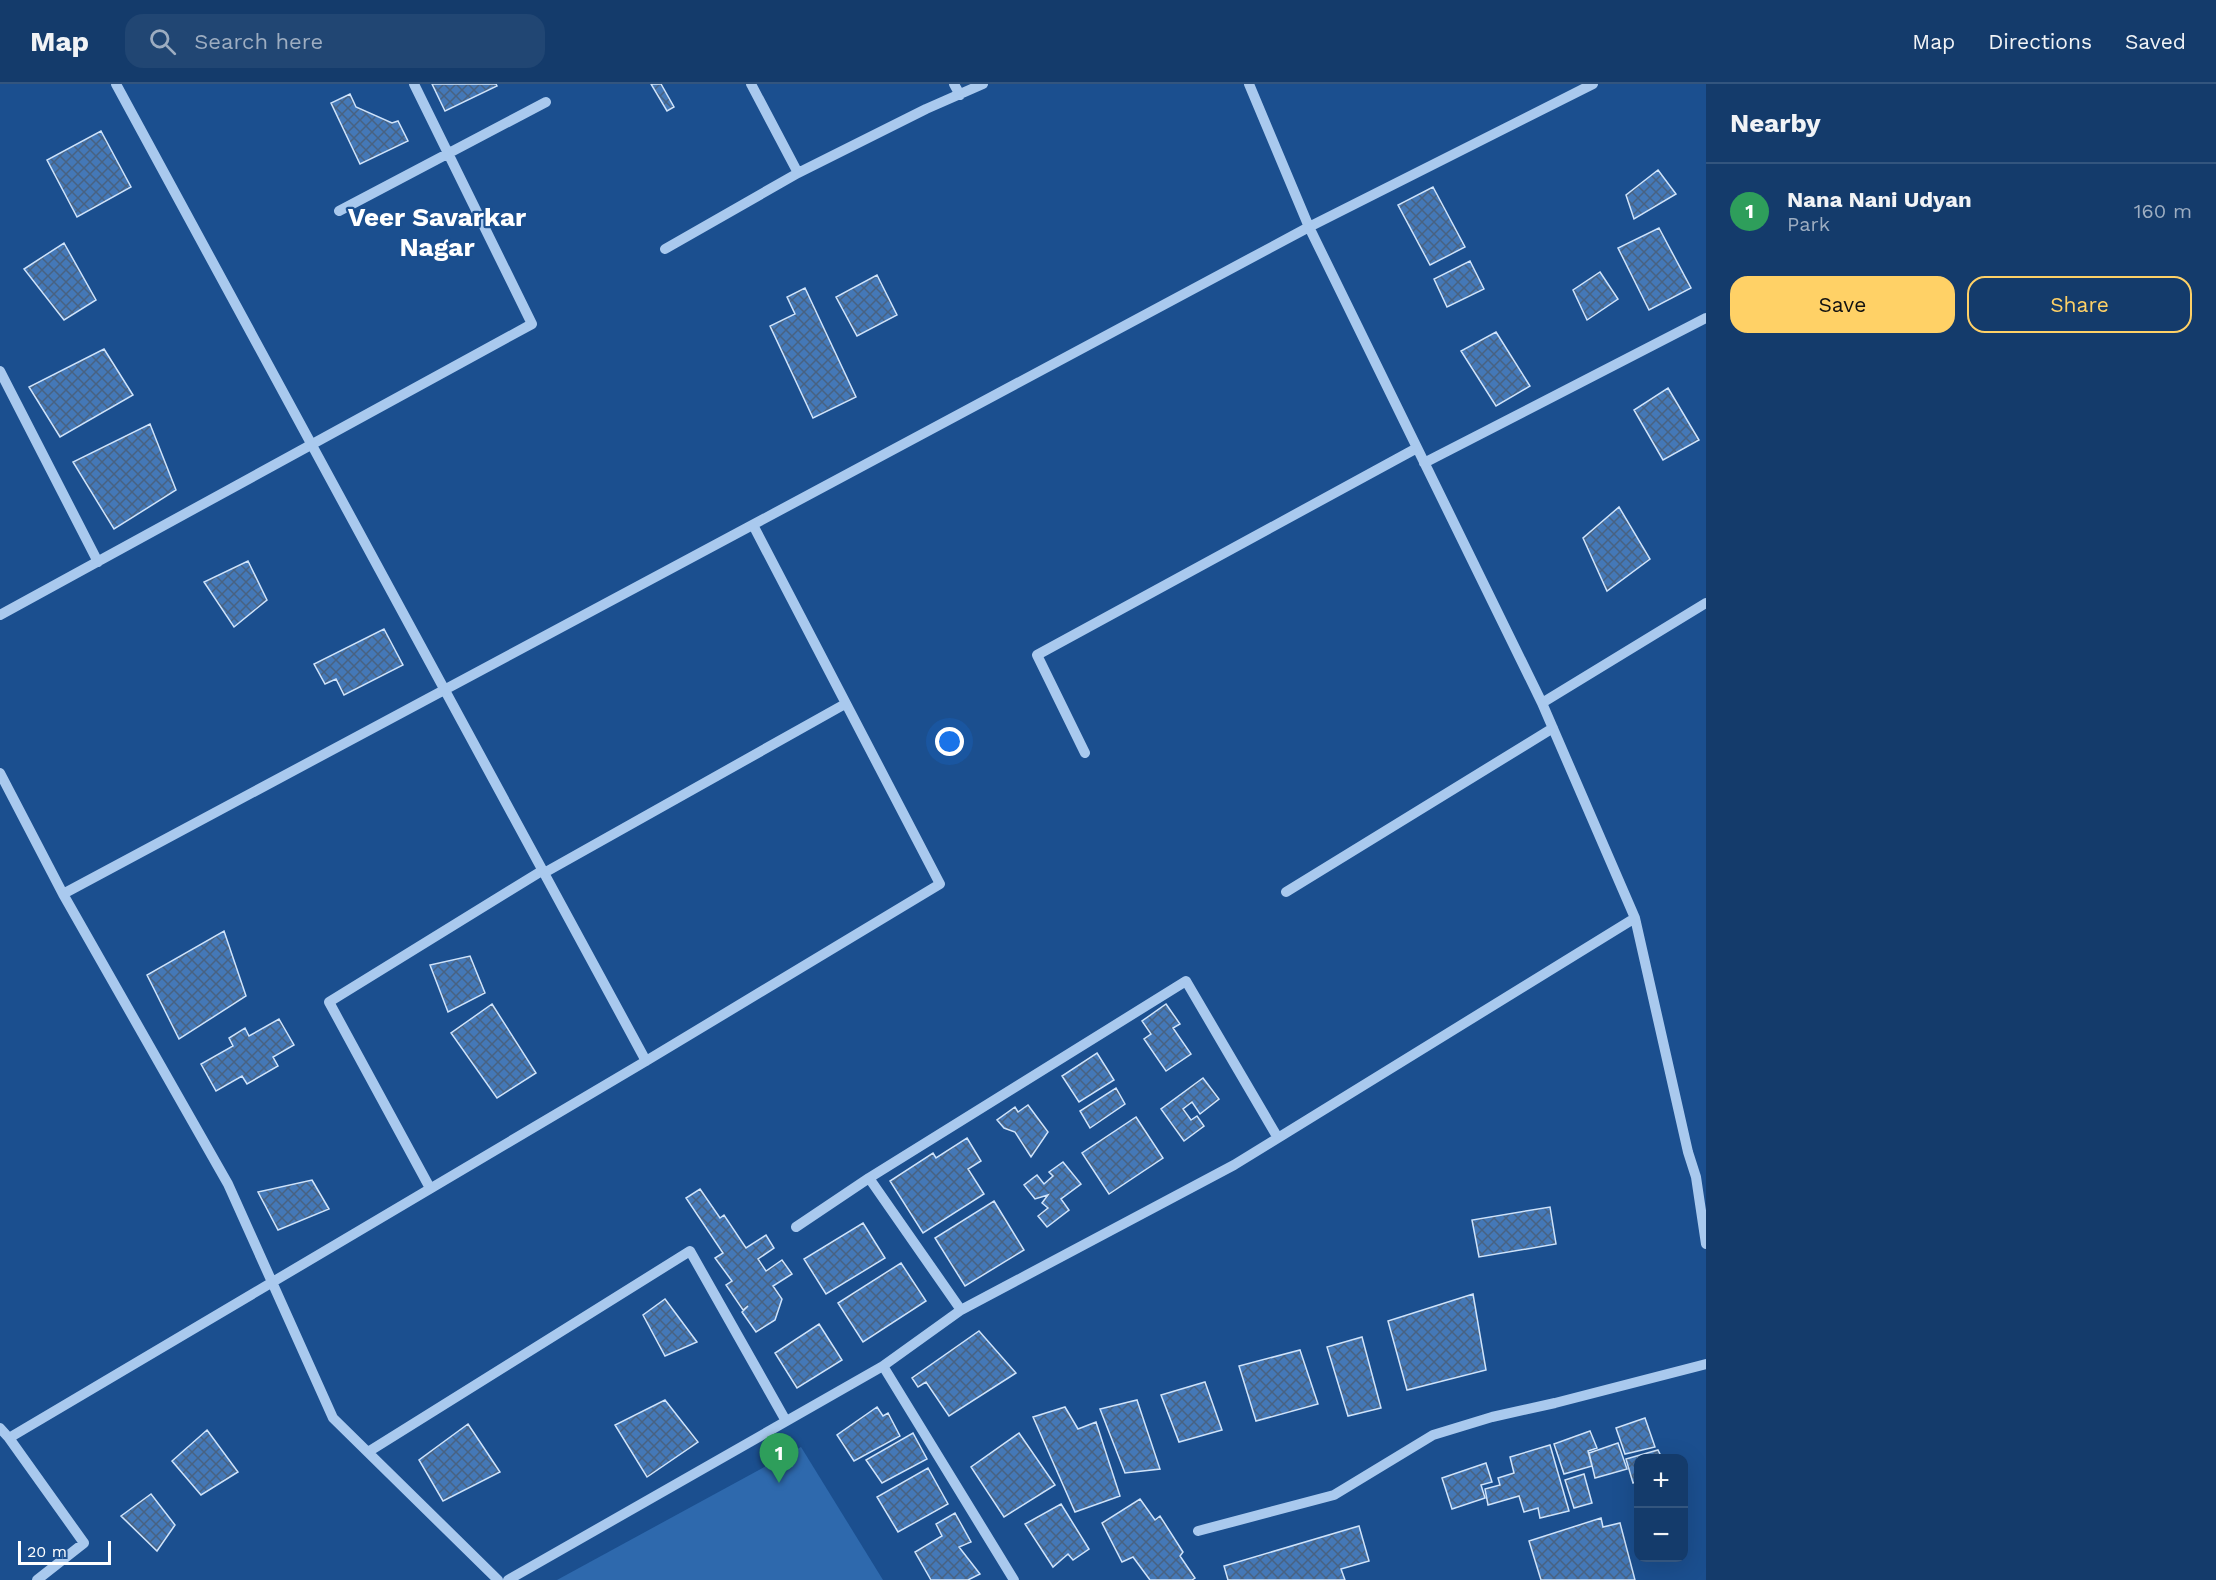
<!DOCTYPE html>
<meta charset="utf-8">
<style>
:root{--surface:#143b6b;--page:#214673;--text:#f1f3f6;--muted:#9dadc1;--line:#33557e;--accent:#ffd166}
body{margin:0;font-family:"Work Sans",sans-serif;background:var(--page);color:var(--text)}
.controls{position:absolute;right:18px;bottom:18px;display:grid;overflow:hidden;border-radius:12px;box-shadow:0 6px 24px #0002}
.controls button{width:54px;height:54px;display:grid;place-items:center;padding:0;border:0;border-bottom:2px solid var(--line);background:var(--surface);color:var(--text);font:30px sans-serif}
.scale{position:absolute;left:18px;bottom:15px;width:93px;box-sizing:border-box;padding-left:6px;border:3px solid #fff;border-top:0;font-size:16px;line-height:21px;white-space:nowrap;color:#fff;-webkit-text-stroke:4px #1b4f8f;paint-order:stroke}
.you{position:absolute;left:950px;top:658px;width:21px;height:21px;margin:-15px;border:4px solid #fff;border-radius:50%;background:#1a73e8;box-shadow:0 0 0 9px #1a73e833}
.badge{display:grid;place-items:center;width:39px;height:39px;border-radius:50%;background:var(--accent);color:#fff;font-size:20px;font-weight:700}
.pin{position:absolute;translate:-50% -50px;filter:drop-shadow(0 2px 3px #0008)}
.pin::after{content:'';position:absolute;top:32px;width:21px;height:18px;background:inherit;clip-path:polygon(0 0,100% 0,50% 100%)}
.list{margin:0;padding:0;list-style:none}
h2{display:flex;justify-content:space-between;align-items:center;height:78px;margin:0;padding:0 24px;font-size:26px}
h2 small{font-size:20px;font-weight:400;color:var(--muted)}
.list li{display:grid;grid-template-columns:39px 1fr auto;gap:18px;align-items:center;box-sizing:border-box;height:96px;padding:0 24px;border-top:2px solid var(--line)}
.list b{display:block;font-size:22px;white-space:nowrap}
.list p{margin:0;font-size:20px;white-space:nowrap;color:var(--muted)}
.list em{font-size:20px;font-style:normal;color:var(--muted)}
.actions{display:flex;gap:12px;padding:18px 24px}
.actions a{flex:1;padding:14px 0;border:2px solid var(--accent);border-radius:18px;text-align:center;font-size:21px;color:var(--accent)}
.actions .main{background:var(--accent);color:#111}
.icon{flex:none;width:33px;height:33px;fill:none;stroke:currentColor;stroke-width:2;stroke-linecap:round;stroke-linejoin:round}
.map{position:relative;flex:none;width:1706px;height:1496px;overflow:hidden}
header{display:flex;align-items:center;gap:36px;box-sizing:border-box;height:84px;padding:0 30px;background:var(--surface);border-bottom:2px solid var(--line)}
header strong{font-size:28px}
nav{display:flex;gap:33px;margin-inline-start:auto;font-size:21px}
.search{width:420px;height:54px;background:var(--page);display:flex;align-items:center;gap:15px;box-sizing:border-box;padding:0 21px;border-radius:18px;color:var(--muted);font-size:22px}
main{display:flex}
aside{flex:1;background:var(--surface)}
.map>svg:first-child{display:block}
.green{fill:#2e69ad}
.building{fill:url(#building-cross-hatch);stroke:#cfe3fa;stroke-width:1.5}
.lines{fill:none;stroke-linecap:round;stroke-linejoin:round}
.minor{stroke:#a9c9ee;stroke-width:10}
.labels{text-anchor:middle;stroke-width:4.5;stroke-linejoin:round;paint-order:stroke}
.district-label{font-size:26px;font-weight:bold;fill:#fff;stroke:#1b4f8f}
</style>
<header>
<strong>Map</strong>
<div class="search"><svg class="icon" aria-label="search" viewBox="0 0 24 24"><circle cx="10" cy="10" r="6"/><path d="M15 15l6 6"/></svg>Search here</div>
<nav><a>Map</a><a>Directions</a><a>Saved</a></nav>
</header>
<main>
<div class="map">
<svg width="1706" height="1496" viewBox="0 0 1706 1496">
<defs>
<pattern id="building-cross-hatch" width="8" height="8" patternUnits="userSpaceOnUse" patternTransform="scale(1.5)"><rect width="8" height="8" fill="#4478b7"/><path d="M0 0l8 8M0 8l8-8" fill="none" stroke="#486282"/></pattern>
</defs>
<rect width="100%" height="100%" fill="#1b4f8f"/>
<!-- green -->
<path class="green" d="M801,1363L883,1496H557Z"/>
<!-- building -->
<path class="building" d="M432,0H496L497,2L445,27Z
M651,0H661L674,23L667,27Z
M350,10L356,23L392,39L398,37L408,57L360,80L331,19Z
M101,47L131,103L77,133L47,76Z
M1658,86L1676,110L1634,135L1626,111Z
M1433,103L1465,163L1430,181L1398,121Z
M1659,144L1691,204L1649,226L1618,164Z
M64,159L96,216L64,236L24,185Z
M1470,177L1484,205L1447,223L1434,195Z
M1600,188L1618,215L1587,236L1573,206Z
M877,191L897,231L857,252L836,213Z
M805,204L856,313L813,334L770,242L795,230L787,213Z
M1496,248L1530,302L1496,322L1461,267Z
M104,265L133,311L60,353L29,303Z
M1668,304L1699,356L1663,376L1634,326Z
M150,340L176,406L114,445L73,378Z
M1619,423L1650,475L1607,507L1583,454Z
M248,477L267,516L234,543L204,498Z
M384,545L403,581L344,611L336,595L325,600L314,580Z
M224,847L246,912L179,955L147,891Z
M470,872L485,909L448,928L430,881Z
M492,920L536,989L497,1014L451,949Z
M1166,920L1180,940L1173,944L1191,970L1166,987L1144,955L1151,950L1142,937Z
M279,935L294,961L273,973L278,982L247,1000L242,992L216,1007L201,980L233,962L229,954L245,944L249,952Z
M1097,969L1114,996L1079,1018L1062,992Z
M1203,994L1219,1015L1200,1030L1192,1018L1183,1025L1191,1036L1197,1032L1204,1042L1184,1057L1161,1025Z
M1116,1004L1125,1020L1090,1044L1080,1027Z
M1028,1021L1048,1048L1031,1073L1015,1048L1004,1044L997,1036L1015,1023L1018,1028Z
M1136,1033L1163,1074L1109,1110L1082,1069Z
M967,1054L981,1077L968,1085L984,1110L923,1149L890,1097L933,1069L936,1074Z
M1063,1078L1081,1100L1061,1115L1069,1126L1047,1143L1038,1132L1048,1124L1042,1119L1048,1111L1035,1115L1024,1101L1037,1091L1044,1100L1053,1092L1049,1088Z
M312,1096L329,1125L278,1146L258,1108Z
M700,1105L720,1134L724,1131L746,1164L766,1151L774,1164L758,1175L766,1187L782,1176L792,1190L773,1202L782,1215L775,1236L756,1248L742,1228L748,1222L743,1226L726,1201L732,1197L715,1174L723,1169L686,1114Z
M994,1117L1024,1166L965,1202L935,1154Z
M1550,1123L1556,1160L1479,1173L1472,1136Z
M863,1139L885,1174L826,1210L804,1175Z
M901,1179L926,1217L863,1258L838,1219Z
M1473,1210L1486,1286L1407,1306L1388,1237Z
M665,1215L697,1258L665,1272L643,1231Z
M819,1240L842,1276L797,1304L775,1269Z
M979,1247L1016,1289L949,1332L926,1298L918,1303L912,1294Z
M1362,1253L1381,1324L1348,1332L1327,1263Z
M1300,1266L1318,1320L1256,1337L1239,1282Z
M1205,1298L1222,1346L1179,1358L1161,1311Z
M665,1316L698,1358L647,1393L615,1341Z
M1137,1316L1160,1385L1125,1389L1100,1325Z
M877,1323L883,1332L888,1329L900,1352L854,1377L837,1351Z
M1065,1323L1078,1345L1096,1338L1120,1412L1075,1428L1033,1333Z
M1645,1334L1655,1363L1625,1370L1616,1344Z
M468,1340L500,1388L443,1417L419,1376Z
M207,1346L238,1388L201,1411L172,1377Z
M1590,1347L1597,1364L1588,1367L1592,1382L1564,1390L1554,1360Z
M913,1349L927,1375L882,1399L866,1376Z
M1019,1349L1055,1401L1004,1433L971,1383Z
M1618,1359L1627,1385L1595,1394L1589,1369Z
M1550,1361L1569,1427L1540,1434L1538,1424L1524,1428L1519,1412L1488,1421L1485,1405L1500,1401L1498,1394L1514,1389L1510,1373Z
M1658,1366L1662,1374H1638V1397L1633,1399L1626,1375Z
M1486,1379L1492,1398L1481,1401L1485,1414L1452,1425L1442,1394Z
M928,1384L948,1420L898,1448L877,1413Z
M1584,1390L1592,1419L1574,1424L1565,1396Z
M151,1410L175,1441L157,1467L121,1432Z
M1140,1415L1155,1436L1160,1432L1183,1468L1180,1472L1195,1494L1192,1496H1150L1133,1473L1122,1478L1102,1439Z
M1061,1420L1089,1465L1073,1476L1068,1470L1053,1483L1025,1440Z
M955,1429L971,1458L959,1463L980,1490L968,1496H931L915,1468L942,1452L936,1440Z
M1601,1434L1603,1443L1620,1439L1635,1496H1541L1529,1457Z
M1359,1442L1369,1477L1341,1485L1345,1496H1228L1224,1482Z"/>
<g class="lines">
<!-- minor -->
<path class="minor" d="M116,0L646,977
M751,0L798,89L926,25L983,0
M954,0L960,11
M1249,0L1309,143L1542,619L1635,834L1688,1068L1696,1093L1706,1160
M339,127L546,18
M665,165L798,89
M0,287L98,478
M1424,379L1706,234
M0,531L532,240L414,0
M1542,619L1706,519
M1085,669L1037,571L1417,364
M0,689L63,810L228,1100L333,1334L498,1496
M1286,808L1553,644
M63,810L1309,143L1593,0
M430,1104L329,918L540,788L544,789L845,620
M796,1143L869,1094
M961,1226L869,1094L1186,897L1278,1054
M883,1282L1014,1496
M0,1344L9,1354
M368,1368L690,1167L786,1337
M1198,1447L1334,1411L1433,1351L1492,1333L1555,1319L1706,1280
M37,1496L84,1459L9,1354L646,977L940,800L753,441
M508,1496L883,1282L961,1226L1234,1081L1635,834"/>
</g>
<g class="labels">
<!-- district labels -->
<g class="district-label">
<text x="437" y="142">Veer Savarkar<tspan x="437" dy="30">Nagar</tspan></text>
</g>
</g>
</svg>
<div class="controls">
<button>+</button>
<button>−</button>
</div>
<div class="scale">20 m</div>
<div class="you"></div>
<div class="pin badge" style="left:779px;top:1399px;background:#2e9e5b">1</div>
</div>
<aside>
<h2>Nearby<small></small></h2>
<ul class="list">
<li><span class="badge" style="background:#2e9e5b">1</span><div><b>Nana Nani Udyan</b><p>Park</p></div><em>160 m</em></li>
</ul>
<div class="actions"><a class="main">Save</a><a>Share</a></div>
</aside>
</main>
